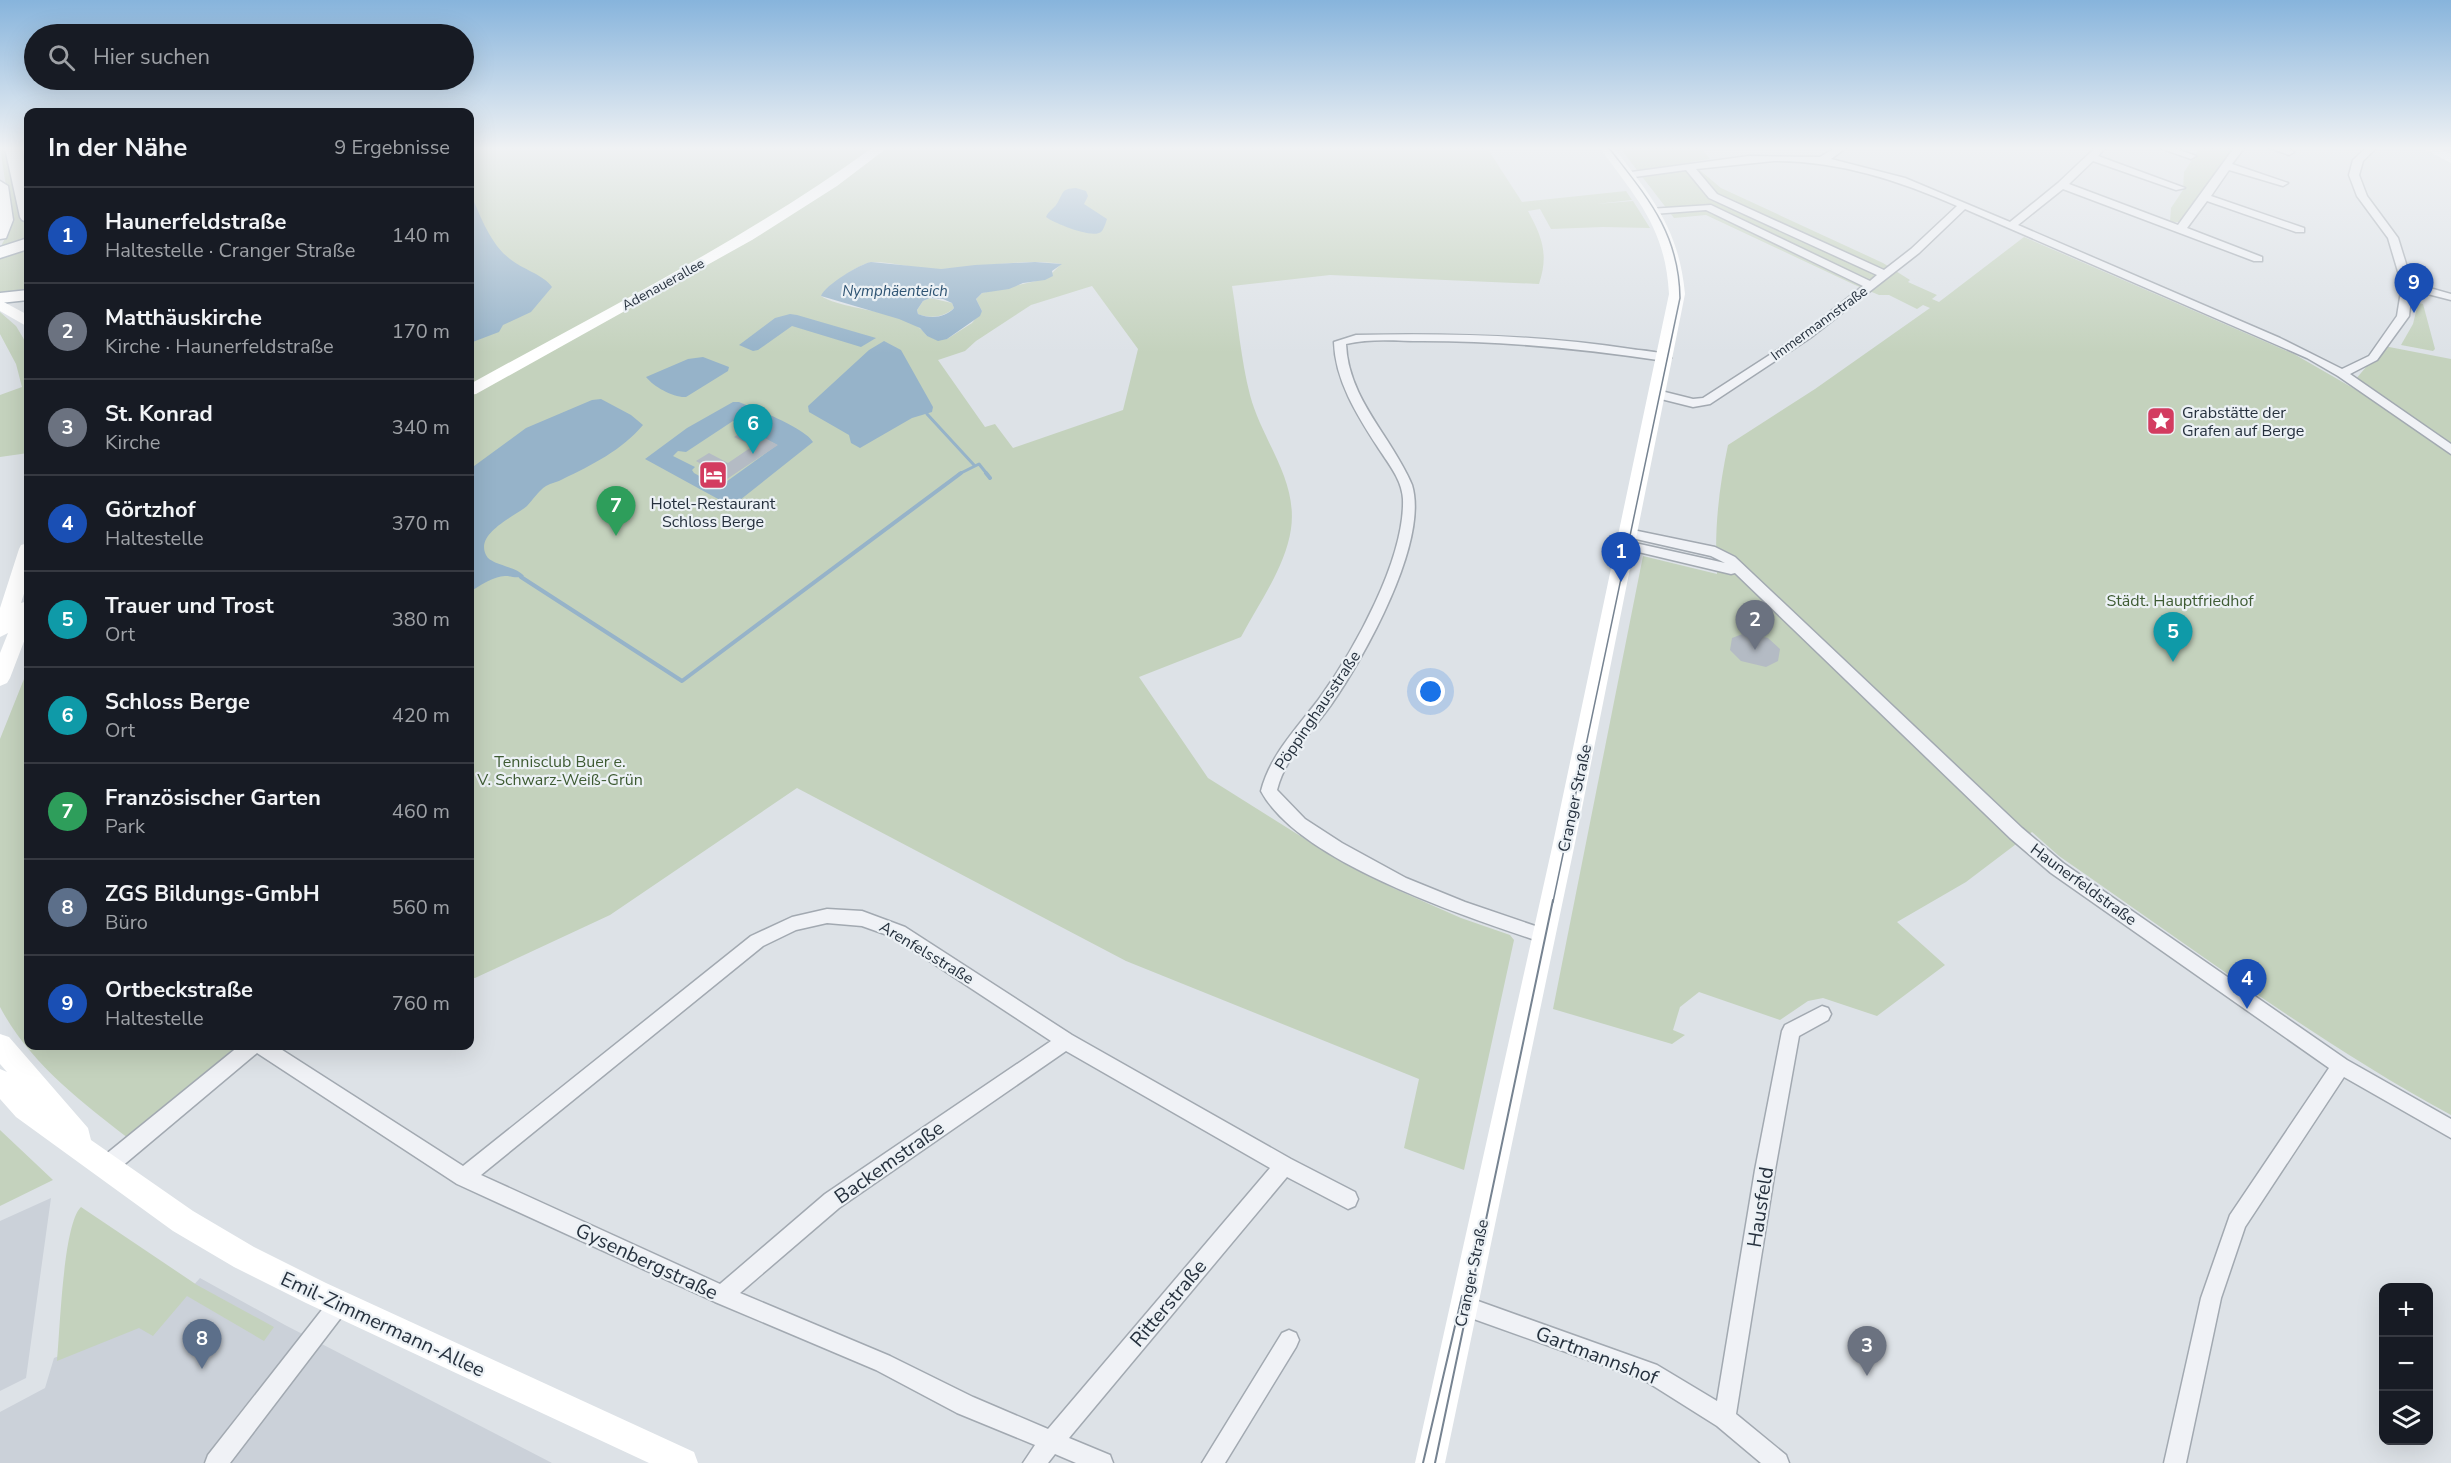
<!DOCTYPE html>
<html lang="de">
<meta charset="utf-8">
<style>
:root{--surface:#171b24;--page:#242831;--text:#f1f3f6;--muted:#9ea1a6;--line:#363941;--accent:#db2777}
body{margin:0;font-family:"Nunito Sans",sans-serif;background:var(--page);color:var(--text)}
.controls{position:absolute;right:18px;bottom:18px;display:grid;overflow:hidden;border-radius:12px;box-shadow:0 6px 24px #0002}
.controls button{width:54px;height:54px;display:grid;place-items:center;padding:0;border:0;border-bottom:2px solid var(--line);background:var(--surface);color:var(--text);font:30px sans-serif}
.you{position:absolute;left:1431px;top:692px;width:21px;height:21px;margin:-15px;border:4px solid #fff;border-radius:50%;background:#1a73e8;box-shadow:0 0 0 9px #1a73e833}
.badge{display:grid;place-items:center;width:39px;height:39px;border-radius:50%;background:var(--accent);color:#fff;font-size:20px;font-weight:700}
.pin{position:absolute;translate:-50% -50px;filter:drop-shadow(0 2px 3px #0008)}
.pin::after{content:'';position:absolute;top:32px;width:21px;height:18px;background:inherit;clip-path:polygon(0 0,100% 0,50% 100%)}
.list{margin:0;padding:0;list-style:none}
h2{display:flex;justify-content:space-between;align-items:center;height:78px;margin:0;padding:0 24px;font-size:26px}
h2 small{font-size:20px;font-weight:400;color:var(--muted)}
.list li{display:grid;grid-template-columns:39px 1fr auto;gap:18px;align-items:center;box-sizing:border-box;height:96px;padding:0 24px;border-top:2px solid var(--line)}
.list b{display:block;font-size:22px;white-space:nowrap}
.list p{margin:0;font-size:20px;white-space:nowrap;color:var(--muted)}
.list em{font-size:20px;font-style:normal;color:var(--muted)}
.icon{flex:none;width:33px;height:33px;fill:none;stroke:currentColor;stroke-width:2;stroke-linecap:round;stroke-linejoin:round}
.map{position:relative;flex:none;width:2451px;height:1463px;overflow:hidden}
.search{position:absolute;background:var(--surface);box-shadow:0 6px 24px #0002;left:24px;top:24px;width:450px;height:66px;display:flex;align-items:center;gap:15px;box-sizing:border-box;padding:0 21px;border-radius:33px;color:var(--muted);font-size:22px}
.panel{position:absolute;background:var(--surface);box-shadow:0 6px 24px #0002;left:24px;top:108px;width:450px;height:942px;border-radius:12px}
.map>svg:first-child{display:block}
.built{fill:#cbd1d9}
.green{fill:#c4d2bd;fill-rule:evenodd}
.water{fill:#96b3c9;fill-rule:evenodd}
.lines{fill:none;stroke-linecap:round;stroke-linejoin:round}
.stream-far1{stroke:#96b3c9;stroke-width:3}
.stream{stroke:#96b3c9;stroke-width:4}
.building{fill:#b4bbc4}
.street-casing{stroke:#a2a9b1;stroke-width:3}
.primary-casing{stroke:#9ca7b3;stroke-width:3}
.street{fill:#f0f2f6;fill-rule:evenodd}
.secondary{fill:#fff;fill-rule:evenodd}
.primary{fill:#fff;fill-rule:evenodd}
.tram-far1{stroke:#768391;stroke-width:1.5}
.tram{stroke:#768391;stroke-width:2}
.labels{text-anchor:middle;stroke-width:4.5;stroke-linejoin:round;paint-order:stroke}
.far-street-label{font-size:14px;fill:#26313e;stroke:#ecf1f5}
.far-water-label{font-size:15px;font-style:italic;fill:#2f5473;stroke:#ecf1f5}
.poi-label{font-size:16px;fill:#26313e;stroke:#ecf1f5;text-anchor:start}
.park-label{font-size:16px;fill:#3e5b33;stroke:#ecf1f5}
.street-label{font-size:16px;fill:#26313e;stroke:#ecf1f5}
.near-street-label{font-size:20px;fill:#26313e;stroke:#ecf1f5}
</style>
<div class="map">
<svg width="2451" height="1463" viewBox="0 0 2451 1463">
<rect width="100%" height="100%" fill="#dde2e7"/>
<!-- built -->
<path class="built" d="M51,1198L26,1378L0,1391V1221Z
M200,1278L285,1325L552,1463H0V1412L45,1388L54,1358L144,1322L155,1328Z"/>
<!-- green -->
<path class="green" d="M0,148H8L17,202L21,216L28,227V239L0,248L12,225Z
M470,148H1487L1522,202L1626,191L1632,200L1596,204L1633,201L1650,228L1603,227L1551,229L1540,209L1528,211C1542,237 1549,254 1539,284L1330,275L1232,286C1238,322 1241,360 1250,395C1262,441 1298,479 1291,529C1285,568 1259,603 1241,637L1139,677L1208,778L1329,854L1393,888L1461,918L1510,935L1514,940L1464,1170L1404,1148L1419,1079L1126,961L797,788L610,915L475,978H470ZM872,262C895,262 918,270 941,269C981,268 1021,258 1061,264L1052,273L1036,281L982,293L976,299L982,311L972,323L947,339L927,336C910,309 846,312 821,296C831,284 856,265 872,262ZM1092,286L1138,349L1123,410L1013,448L995,424L985,427L938,360L965,351L976,341L1031,305Z
M1620,148H1701L1710,159L1690,162L1721,188L1883,263L1910,280L1908,282L1937,295L1932,299L1939,302L2024,237L2294,354L2372,399L2451,453V1115C2313,1040 2187,944 2059,856L2032,832L1966,882L1897,922L1945,965L1877,1016L1823,998L1808,1001L1780,1020L1699,992L1680,1007L1673,1030L1685,1035L1672,1044L1553,1009L1643,556L1717,574C1714,529 1719,488 1728,445L1815,389L1930,308L1923,305L1917,309L1889,295H1879L1855,285L1706,215L1674,218Z
M2200,148H2233L2180,222H2170L2171,208L2183,190L2184,172Z
M28,245V293L0,296V255Z
M930,298L952,303L954,308C945,317 930,319 918,314L917,310L923,301Z
M2418,303L2423,304L2435,349L2433,351L2401,345L2413,324Z
M0,312L16,326L28,346V453L0,457V395L22,387L16,364L0,334Z
M2384,346L2451,359V447L2355,380Z
M28,669V1046H237L128,1138C80,1101 29,1062 0,1007V739Z
M0,1130L53,1180L0,1206Z
M81,1207L197,1285L274,1327L264,1341L187,1296L153,1336L139,1328L57,1361C60,1331 63,1224 81,1207Z"/>
<!-- water -->
<path class="water" d="M1076,188L1086,191L1088,196L1084,204L1107,219C1106,222 1104,229 1101,232C1092,239 1054,223 1046,217C1049,210 1055,208 1058,202C1064,191 1062,189 1076,188Z
M470,192C479,213 490,244 510,259C522,269 544,275 552,287L531,312L503,325L499,332L470,343Z
M871,262L941,269L975,265L1035,262L1062,264L1052,271L1053,276L1045,280L1023,283L1009,289L982,293L976,299L982,311L980,316L947,339L938,341L927,336L920,328L899,319L821,296C825,285 860,264 871,262ZM930,298L943,299L952,303L954,308C945,318 930,319 918,314L917,310L923,301Z
M790,314L797,315L876,338L861,347L792,326L758,350L753,351L739,345L775,318Z
M884,341L901,350L933,407L932,412L912,418L860,448L851,443L849,435L809,412L808,406L869,350Z
M703,357L729,367L728,371L686,397C674,398 654,387 646,377L688,359Z
M601,399L631,415L643,425C622,450 592,465 563,479C558,482 551,483 546,486C538,491 533,500 527,506C514,517 475,533 486,555C490,565 516,566 524,576C516,579 513,576 505,576C494,576 479,586 470,592V469L526,428L592,400Z
M733,402H739C756,409 805,428 813,442L740,500L729,505L645,459L687,428ZM733,421L777,445L719,487L694,473L692,470L695,467L673,456L678,451L686,452Z"/>
<g class="lines">
<!-- stream-far1 -->
<path class="stream-far1" d="M927,414L974,465
M959,474L979,464L987,474"/>
<!-- stream -->
<path class="stream" d="M986,473L990,478
M521,577L682,681L961,473"/>
</g>
<!-- building -->
<path class="building" d="M747,429L778,445L727,479L696,461L709,453L728,463L753,446L734,437Z
M1745,633L1768,638L1780,649L1778,661L1766,667L1741,661L1730,650L1732,638Z"/>
<g class="lines">
<!-- street casing -->
<g class="street-casing">
<path id="street" d="M1835,148H1846L1831,159L1905,178L2010,222L2058,183L2095,148H2105L2098,156L2185,188L2176,190L2093,161L2069,184L2178,225L2234,148H2244L2232,164L2288,183L2283,186L2229,170L2211,196L2304,228V232H2296L2207,201L2187,228L2262,257V261H2254L2063,189L2018,225L2280,338L2342,369L2369,356L2397,316L2402,285L2388,238L2357,196L2349,175L2353,160L2366,148H2376L2363,161L2359,175L2367,196L2398,238L2412,283L2451,294V300L2412,290L2409,316L2377,360L2350,374L2451,444V454L2338,376L2307,358L1965,209L1919,253L1810,338L1710,404L1693,407L1653,397V391L1657,390L1693,399L1703,398L1802,334L1863,286L1706,210L1653,214L1648,211L1649,209L1711,205L1870,281L1877,275L1709,198L1686,170L1627,178L1622,175L1624,173L1749,156L1820,157ZM1774,161C1839,161 1898,180 1957,206L1911,249L1884,270L1717,194L1696,169Z
M2160,148H2174L2196,156L2191,159Z
M2270,148H2285L2294,152L2289,155Z
M1356,335C1448,333 1540,335 1631,349C1643,351 1662,351 1671,358L1665,361C1585,349 1504,341 1423,341C1398,341 1370,338 1346,344C1348,399 1392,437 1412,485C1429,542 1364,658 1331,705C1312,732 1285,757 1277,790L1305,819L1342,843L1406,878L1465,902L1550,931L1552,936L1550,941L1544,943C1470,918 1299,863 1261,791C1270,755 1297,728 1319,699C1354,651 1405,559 1403,499C1402,479 1387,462 1377,446C1357,415 1335,380 1334,342Z
M1628,529L1715,547L1735,557L2022,828L2063,863L2347,1060L2451,1119V1138L2344,1077L2245,1227L2221,1298L2186,1463H2164L2201,1298L2230,1215L2329,1068L2051,873L2010,838L1735,573L1731,574L1626,549L1619,545L1626,541L1725,563L1711,556L1623,536L1621,533Z
M827,909L862,911L905,927L1072,1035L1291,1159L1355,1192L1358,1199L1355,1206L1348,1209L1287,1177L1069,1438L1110,1455L1113,1463H1076L1055,1454L1048,1463H1023L1035,1445L957,1413L876,1370L715,1302L457,1184L257,1053L114,1173L107,1175L100,1173L97,1166L100,1159L239,1046H276L463,1166L751,936L792,917ZM827,923L862,926L893,937L1051,1041L825,1194L720,1284L481,1175L763,946L796,930ZM1066,1051L1270,1168L1048,1429L973,1397L890,1356L740,1293L839,1208Z
M1822,1006L1828,1008L1831,1014L1828,1020L1799,1036L1775,1170L1736,1414L1786,1455L1789,1463H1761L1717,1426L1644,1380L1457,1313L1454,1306L1457,1299L1464,1296L1657,1365L1717,1401L1755,1170L1782,1031L1785,1025Z
M339,1294L346,1297L349,1304L346,1311L230,1463H205L208,1455L332,1297Z
M1289,1330L1296,1333L1299,1340L1296,1347L1225,1463H1202L1282,1333Z"/>
</g>
<!-- primary casing -->
<g class="primary-casing">
<path id="primary" d="M5,148H21L28,183V222L22,220L20,217Z
M0,181L8,186L13,220L6,238L0,239Z
M28,238V249L0,258V247Z
M28,290V300L0,303V293Z"/>
</g>
<!-- street -->
<use href="#street" class="street"/>
<!-- secondary -->
<path class="secondary" d="M872,148H887L837,186L752,240L476,394L470,395V384C606,309 746,239 872,148Z
M1600,148H1614C1652,197 1679,229 1685,294L1575,843L1445,1463H1415L1553,843L1669,294C1665,226 1637,200 1600,148Z
M2422,148H2439L2451,154V163Z
M0,300L28,315V327L0,311Z
M28,543V581L21,603L28,601V631L10,678L7,683L0,686V653L8,633L0,637V608L19,549L21,545Z
M0,1034L9,1037L88,1128L91,1140L193,1211L254,1247L326,1283L694,1452L698,1463H649L306,1303L234,1267L173,1231L16,1117L0,1099V1069L7,1072L0,1064Z"/>
<!-- primary -->
<use href="#primary" class="primary"/>
<!-- tram-far1 -->
<path class="tram-far1" d="M1553,902L1680,298C1679,232 1647,197 1609,148"/>
<!-- tram -->
<path class="tram" d="M1423,1463L1462,1296
M1435,1463L1553,900"/>
</g>
<!-- sky -->
<linearGradient id="sky" x2="0" y2="1"><stop stop-color="#87b4dc"/><stop offset="0.42" stop-color="#f0f2f4"/><stop offset="1" stop-color="#f0f2f4" stop-opacity="0"/></linearGradient>
<rect width="2451" height="353" fill="url(#sky)"/>
<!-- icons -->
<defs>
<g id="sight-square" transform="scale(1.5)"><rect x="-9" y="-9" width="18" height="18" rx="4" fill="#d33c60" stroke="#ecf1f5"/><path d="M0-6L1.8-2.2L6-1.7L2.9 1.2L3.7 5.4L0 3.3L-3.7 5.4L-2.9 1.2L-6-1.7L-1.8-2.2Z" fill="#fff"/></g>
<g id="hotel-square" transform="scale(1.5)"><rect x="-9" y="-9" width="18" height="18" rx="4" fill="#d33c60" stroke="#ecf1f5"/><path d="M-6-4.5h1.5V1H6V5H4.5V3h-9V5H-6ZM-4 0a1.8 1.8 0 1 1 3.6 0ZM.5 0V-2.5h3Q6-2.5 6 0Z" fill="#fff"/></g>
</defs>
<g fill-rule="evenodd">
<use href="#sight-square" x="2161" y="421"/>
<use href="#hotel-square" x="713" y="475"/>
</g>
<g class="labels">
<!-- far-street labels -->
<g class="far-street-label">
<text transform="translate(663 284) rotate(-29)" y="5">Adenauerallee</text>
<text transform="translate(1819 323) rotate(-36)" y="5">Immermannstraße</text>
</g>
<!-- far-water labels -->
<g class="far-water-label">
<text x="895" y="296">Nymphäenteich</text>
</g>
<!-- poi labels -->
<g class="poi-label">
<text x="2182" y="418">Grabstätte der<tspan x="2182" dy="18">Grafen auf Berge</tspan></text>
<text x="713" y="509" text-anchor="middle">Hotel-Restaurant<tspan x="713" dy="18">Schloss Berge</tspan></text>
</g>
<!-- park labels -->
<g class="park-label">
<text x="2180" y="606">Städt. Hauptfriedhof</text>
<text x="560" y="767">Tennisclub Buer e.<tspan x="560" dy="18">V. Schwarz-Weiß-Grün</tspan></text>
</g>
<!-- street labels -->
<g class="street-label">
<text transform="translate(1317 710) rotate(-56)" y="6">Pöppinghausstraße</text>
<text transform="translate(1574 798) rotate(-78)" y="6">Cranger Straße</text>
<text transform="translate(2084 884) rotate(36)" y="6">Haunerfeldstraße</text>
<text transform="translate(927 952) rotate(31)" y="6">Arenfelsstraße</text>
<text transform="translate(1471 1273) rotate(-78)" y="6">Cranger Straße</text>
</g>
<!-- near-street labels -->
<g class="near-street-label">
<text transform="translate(889 1162) rotate(-35)" y="7">Backemstraße</text>
<text transform="translate(1760 1207) rotate(-81)" y="7">Hausfeld</text>
<text transform="translate(647 1261) rotate(25)" y="7">Gysenbergstraße</text>
<text transform="translate(1168 1303) rotate(-50)" y="7">Ritterstraße</text>
<text transform="translate(383 1324) rotate(25)" y="7">Emil-Zimmermann-Allee</text>
<text transform="translate(1597 1355) rotate(21)" y="7">Gartmannshof</text>
</g>
</g>
</svg>
<div class="controls">
<button>+</button>
<button>−</button>
<button><svg class="icon" aria-label="layers" viewBox="0 0 24 24"><path d="M12 4l9 5-9 5-9-5zM3 14l9 5 9-5"/></svg></button>
</div>
<div class="you"></div>
<div class="pin badge" style="left:1621px;top:582px;background:#1a4fb4">1</div>
<div class="pin badge" style="left:1755px;top:650px;background:#6b7280">2</div>
<div class="pin badge" style="left:1867px;top:1376px;background:#6b7280">3</div>
<div class="pin badge" style="left:2247px;top:1009px;background:#1a4fb4">4</div>
<div class="pin badge" style="left:2173px;top:662px;background:#0f9aa8">5</div>
<div class="pin badge" style="left:753px;top:454px;background:#0f9aa8">6</div>
<div class="pin badge" style="left:616px;top:536px;background:#2e9e5b">7</div>
<div class="pin badge" style="left:202px;top:1369px;background:#5c6f8a">8</div>
<div class="pin badge" style="left:2414px;top:313px;background:#1a4fb4">9</div>
<div class="search"><svg class="icon" aria-label="search" viewBox="0 0 24 24"><circle cx="10" cy="10" r="6"/><path d="M15 15l6 6"/></svg>Hier suchen</div>
<section class="panel">
<h2>In der Nähe<small>9 Ergebnisse</small></h2>
<ul class="list">
<li><span class="badge" style="background:#1a4fb4">1</span><div><b>Haunerfeldstraße</b><p>Haltestelle · Cranger Straße</p></div><em>140 m</em></li>
<li><span class="badge" style="background:#6b7280">2</span><div><b>Matthäuskirche</b><p>Kirche · Haunerfeldstraße</p></div><em>170 m</em></li>
<li><span class="badge" style="background:#6b7280">3</span><div><b>St. Konrad</b><p>Kirche</p></div><em>340 m</em></li>
<li><span class="badge" style="background:#1a4fb4">4</span><div><b>Görtzhof</b><p>Haltestelle</p></div><em>370 m</em></li>
<li><span class="badge" style="background:#0f9aa8">5</span><div><b>Trauer und Trost</b><p>Ort</p></div><em>380 m</em></li>
<li><span class="badge" style="background:#0f9aa8">6</span><div><b>Schloss Berge</b><p>Ort</p></div><em>420 m</em></li>
<li><span class="badge" style="background:#2e9e5b">7</span><div><b>Französischer Garten</b><p>Park</p></div><em>460 m</em></li>
<li><span class="badge" style="background:#5c6f8a">8</span><div><b>ZGS Bildungs-GmbH</b><p>Büro</p></div><em>560 m</em></li>
<li><span class="badge" style="background:#1a4fb4">9</span><div><b>Ortbeckstraße</b><p>Haltestelle</p></div><em>760 m</em></li>
</ul>
</section>
</div>
